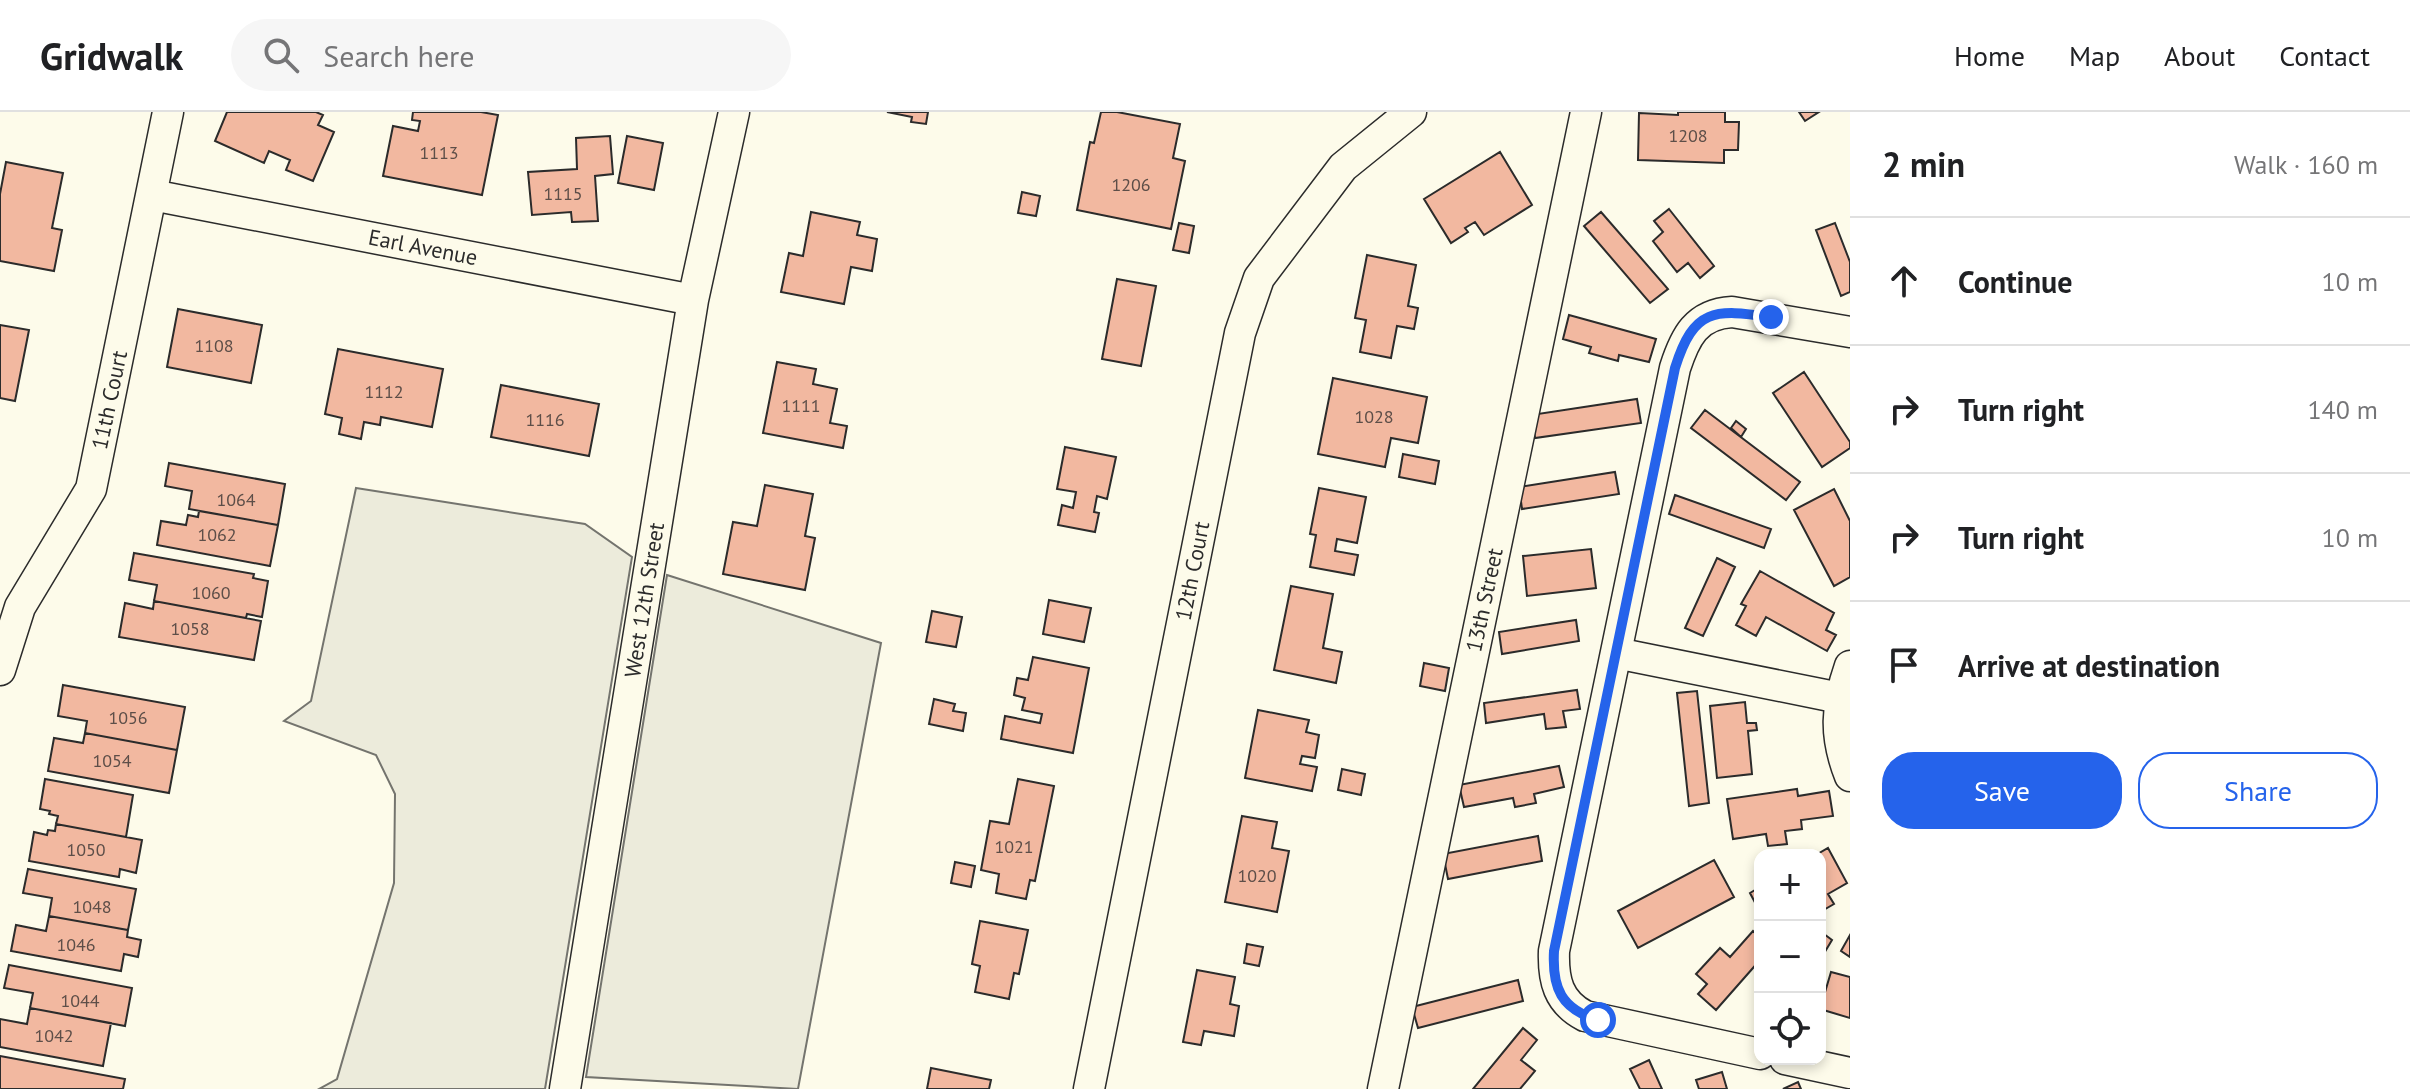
<!DOCTYPE html>
<meta charset="utf-8">
<style>
:root{--surface:#fff;--page:#f6f6f6;--text:#202124;--muted:#757577;--line:#e0e0e0;--accent:#2563eb}
body{margin:0;font-family:"PT Sans",sans-serif;background:var(--page);color:var(--text)}
.controls{position:absolute;right:24px;bottom:24px;display:grid;overflow:hidden;border-radius:16px;box-shadow:0 4px 12px #0003}
.controls button{width:72px;height:72px;display:grid;place-items:center;padding:0;border:0;border-bottom:2px solid var(--line);background:var(--surface);color:var(--text);font:40px sans-serif}
.stop{position:absolute;width:24px;height:24px;margin:-18px;border:6px solid #2563eb;border-radius:50%;background:#fff}
.stop.end{background:#2563eb;border-color:#fff;box-shadow:0 2px 8px #0008}
.list{margin:0;padding:0;list-style:none}
h2{display:flex;justify-content:space-between;align-items:center;height:104px;margin:0;padding:0 32px;font-size:34px}
h2 small{font-size:26px;font-weight:400;color:var(--muted)}
.list li{display:grid;grid-template-columns:52px 1fr auto;gap:24px;align-items:center;box-sizing:border-box;height:128px;padding:0 32px;border-top:2px solid var(--line)}
.list b{display:block;font-size:30px;white-space:nowrap}
.list em{font-size:26px;font-style:normal;color:var(--muted)}
.actions{display:flex;gap:16px;padding:24px 32px}
.actions a{flex:1;padding:18px 0;border:2px solid var(--accent);border-radius:32px;text-align:center;font-size:28px;color:var(--accent)}
.actions .main{background:var(--accent);color:#fff}
.icon{flex:none;width:44px;height:44px;fill:none;stroke:currentColor;stroke-width:2;stroke-linecap:round;stroke-linejoin:round}
.map{position:relative;flex:none;width:1850px;height:977px;overflow:hidden}
header{display:flex;align-items:center;gap:48px;box-sizing:border-box;height:112px;padding:0 40px;background:var(--surface);border-bottom:2px solid var(--line)}
header strong{font-size:38px}
nav{display:flex;gap:44px;margin-inline-start:auto;font-size:28px}
.search{width:560px;height:72px;background:var(--page);display:flex;align-items:center;gap:20px;box-sizing:border-box;padding:0 28px;border-radius:44px;color:var(--muted);font-size:30px}
main{display:flex}
aside{flex:1;background:var(--surface)}
.map>svg:first-child{display:block}
.green{fill:#ecebdb;stroke:#74746e;stroke-width:2}
.building{fill:#f2b8a0;stroke:#2b2b2b;stroke-width:2}
.lines{fill:none;stroke-linecap:round;stroke-linejoin:round}
.minor-casing{stroke:#2b2b2b;stroke-width:33}
.minor{stroke:#fdfbea;stroke-width:30}
.route{stroke:#2563eb;stroke-width:10}
.labels{text-anchor:middle;stroke-width:6;stroke-linejoin:round;paint-order:stroke}
.number-label{font-size:18px;fill:#5d4e48}
.street-label{font-size:22px;fill:#2b2b2b;stroke:#fdfbea}
</style>
<header>
<strong>Gridwalk</strong>
<div class="search"><svg class="icon" aria-label="search" viewBox="0 0 24 24"><circle cx="10" cy="10" r="6"/><path d="M15 15l6 6"/></svg>Search here</div>
<nav><a>Home</a><a>Map</a><a>About</a><a>Contact</a></nav>
</header>
<main>
<div class="map">
<svg width="1850" height="977" viewBox="0 0 1850 977">
<rect width="100%" height="100%" fill="#fdfbea"/>
<!-- green -->
<path class="green" d="M356,376L585,412L632,445L545,977H319L337,967L394,771L395,682L376,643L284,609L311,589Z
M667,463L881,531L798,977L586,965Z"/>
<!-- building -->
<path class="building" d="M227,0H316L323,3L318,13L334,20L313,69L286,58L290,48L269,39L264,51L215,29Z
M413,0H481L498,3L482,83L383,64L393,14L418,19L420,9L412,8Z
M887,0H928L926,12L911,10L912,5Z
M1101,0H1117L1180,12L1173,46L1185,49L1171,117L1077,98L1090,30L1094,31Z
M1678,0H1725V10H1739L1738,38H1724V51L1638,48L1639,1L1678,3Z
M1799,0H1819L1805,9Z
M610,24L613,62L595,64L598,109L572,110L571,100L532,103L528,60L577,57L576,26Z
M627,24L663,31L654,78L618,71Z
M1500,40L1532,93L1484,123L1475,110L1465,116L1468,120L1451,131L1424,87Z
M6,50L63,61L52,116L62,118L54,159L0,149V82Z
M1022,80L1040,84L1036,104L1018,101Z
M1669,97L1714,154L1700,166L1688,151L1677,160L1653,129L1663,120L1654,109Z
M811,100L860,110L857,123L877,127L872,159L851,155L844,192L781,180L789,141L803,144Z
M1601,100L1668,177L1650,191L1584,114Z
M1179,111L1194,114L1189,141L1173,138Z
M1835,111L1850,150V180L1841,184L1816,118Z
M1367,143L1416,153L1408,194L1418,196L1414,217L1397,214L1391,246L1360,240L1366,208L1355,206Z
M1117,167L1156,174L1141,254L1102,247Z
M178,197L262,213L251,271L167,255Z
M1569,203L1656,227L1649,250L1619,243L1618,249L1589,241L1591,235L1563,227Z
M0,213L29,218L15,289L0,286Z
M338,237L443,257L432,315L381,305L380,313L364,310L361,327L339,322L342,306L325,302Z
M777,250L816,257L813,272L837,277L830,311L847,314L843,336L763,321Z
M1804,260L1850,330V336L1822,355L1773,281Z
M1333,266L1427,285L1418,331L1391,326L1385,355L1318,342Z
M501,273L599,292L589,344L491,325Z
M1637,287L1641,311L1535,326L1531,303Z
M1705,298L1800,370L1786,388L1691,316Z
M1736,309L1746,317L1741,325L1731,316Z
M1065,335L1116,345L1107,387L1097,384L1094,400L1099,401L1095,420L1058,413L1062,393L1073,396L1076,380L1057,377Z
M1403,342L1439,349L1435,372L1399,365Z
M169,351L285,372L278,413L189,397L192,379L165,374Z
M1615,360L1619,382L1522,397L1519,375Z
M765,373L813,382L805,424L815,426L805,478L723,462L733,410L757,414Z
M1319,376L1366,385L1357,431L1337,427L1335,439L1358,443L1354,463L1310,455L1316,423L1310,422Z
M1834,377L1850,409V465L1834,474L1794,398Z
M1675,383L1771,417L1764,436L1669,402Z
M199,399L278,413L270,454L157,433L161,409L186,413L188,403L198,405Z
M1591,437L1596,476L1527,484L1523,444Z
M134,441L254,462L253,466L268,469L262,505L247,502L246,506L154,489L157,473L129,468Z
M1717,446L1735,455L1703,524L1685,516Z
M1760,459L1834,501L1826,518L1836,523L1827,539L1766,505L1756,524L1736,513L1746,494L1741,492Z
M1291,474L1333,482L1323,536L1342,540L1336,571L1274,558Z
M1049,488L1091,496L1084,530L1043,522Z
M154,489L261,509L254,548L119,525L125,491L153,497Z
M932,499L962,505L956,535L926,530Z
M1576,508L1579,529L1502,542L1499,520Z
M1033,545L1089,556L1073,641L1001,627L1005,604L1040,611L1042,602L1022,598L1025,586L1014,583L1017,566L1028,568Z
M1424,551L1449,556L1445,579L1420,574Z
M63,573L185,595L177,638L85,621L87,609L58,604Z
M1577,578L1580,597L1563,599L1566,615L1546,617L1544,602L1486,611L1484,591Z
M1697,579L1709,691L1689,694L1677,581Z
M934,587L955,592L953,599L966,601L963,619L929,612Z
M1745,590L1747,611H1756L1757,618L1748,619L1752,662L1717,666L1710,594Z
M1258,598L1309,608L1306,620L1319,623L1315,646L1302,644L1300,652L1317,655L1312,679L1245,666Z
M85,621L177,638L169,681L48,659L54,626L83,631Z
M1559,654L1564,675L1534,682L1536,691L1515,695L1513,686L1464,695L1459,673Z
M1342,657L1365,662L1361,683L1338,678Z
M45,667L133,683L126,725L56,712L58,704L49,702L50,699L40,697Z
M1018,667L1054,674L1035,769L1030,768L1026,787L996,781L999,762L981,758L990,709L1009,712Z
M1797,677L1798,684L1829,679L1833,704L1801,708L1802,717L1785,719L1787,732L1768,734L1766,722L1733,727L1727,687Z
M1242,704L1277,710L1272,736L1289,739L1277,800L1225,790Z
M56,712L142,728L136,761L120,757L119,765L29,749L34,720L47,723L48,718L55,719Z
M1538,724L1542,749L1448,767L1443,742Z
M1828,736L1847,771L1828,782L1834,792L1820,800V743H1816Z
M1714,748L1734,785L1638,836L1618,799Z
M955,750L975,754L971,775L951,771Z
M28,757L136,777L128,818L49,804L52,786L23,781Z
M1760,775V800L1750,781Z
M49,804L128,818L127,825L141,828L138,845L124,842L121,859L11,839L16,813L46,819Z
M980,809L1028,818L1019,862L1014,861L1009,887L975,880L980,854L972,852Z
M1753,819L1760,826V848L1716,898L1698,882L1707,872L1696,862L1720,836L1730,845Z
M1820,819L1832,828L1823,843L1820,842Z
M1850,823V845L1841,839Z
M1247,832L1263,835L1259,854L1244,851Z
M9,853L132,876L125,914L30,896L33,881L4,876Z
M1197,858L1235,865L1230,892L1239,894L1234,924L1204,919L1201,933L1183,930Z
M1831,860L1850,865V906L1820,897Z
M1518,868L1523,889L1418,916L1412,895Z
M30,896L111,911L103,954L0,935V907L27,912Z
M1523,916L1537,928L1521,948L1535,959L1520,977H1473Z
M0,944L125,967L123,977H0Z
M1649,948L1662,977H1640L1630,957Z
M931,956L991,968L989,977H927Z
M1722,960L1727,977H1699L1696,968Z
M1798,970L1801,977H1783Z"/>
<g class="lines">
<!-- minor casing -->
<g class="minor-casing">
<path id="minor" d="M152,83L693,188
M1616,541L1840,586
M1850,554C1836,594 1834,624 1850,664
M0,558L20,495L91,377L168,0
M1760,942L1585,904C1558,890 1553,868 1554,839L1675,256C1685,225 1696,202 1732,200L1850,220
M1785,947L1850,961
M565,977L693,188L734,0
M1089,977L1240,221L1259,166L1343,55L1411,0
M1383,977L1586,0"/>
</g>
<!-- minor -->
<use href="#minor" class="minor"/>
</g>
<g class="lines">
<!-- route -->
<path class="route" d="M1598,908C1561,897 1552,876 1554,839L1675,256C1694,196 1714,197 1771,205"/>
</g>
<g class="labels">
<!-- number labels -->
<g class="number-label">
<text x="1688" y="30">1208</text>
<text x="439" y="47">1113</text>
<text x="1131" y="79">1206</text>
<text x="563" y="88">1115</text>
<text x="214" y="240">1108</text>
<text x="384" y="286">1112</text>
<text x="801" y="300">1111</text>
<text x="1374" y="311">1028</text>
<text x="545" y="314">1116</text>
<text x="236" y="394">1064</text>
<text x="217" y="429">1062</text>
<text x="211" y="487">1060</text>
<text x="190" y="523">1058</text>
<text x="128" y="612">1056</text>
<text x="112" y="655">1054</text>
<text x="1014" y="741">1021</text>
<text x="86" y="744">1050</text>
<text x="1257" y="770">1020</text>
<text x="92" y="801">1048</text>
<text x="76" y="839">1046</text>
<text x="80" y="895">1044</text>
<text x="54" y="930">1042</text>
</g>
<!-- street labels -->
<g class="street-label">
<text transform="translate(423 135) rotate(11)" y="8">Earl Avenue</text>
<text transform="translate(109 288) rotate(-78)" y="8">11th Court</text>
<text transform="translate(1192 459) rotate(-79)" y="8">12th Court</text>
<text transform="translate(644 488) rotate(-81)" y="8">West 12th Street</text>
<text transform="translate(1484 488) rotate(-78)" y="8">13th Street</text>
</g>
</g>
</svg>
<div class="controls">
<button>+</button>
<button>−</button>
<button><svg class="icon" aria-label="locate" viewBox="0 0 24 24"><circle cx="12" cy="12" r="6"/><path d="M12 2v4M12 18v4M2 12h4M18 12h4"/></svg></button>
</div>
<div class="stop" style="left:1598px;top:908px"></div>
<div class="stop end" style="left:1771px;top:205px"></div>
</div>
<aside>
<h2>2 min<small>Walk · 160 m</small></h2>
<ul class="list">
<li><svg class="icon" aria-label="ahead" viewBox="0 0 24 24"><path d="M12 20V5M6 11l6-6 6 6"/></svg><div><b>Continue</b></div><em>10 m</em></li>
<li><svg class="icon" aria-label="right" viewBox="0 0 24 24"><path d="M7 20v-9h11M14 6l5 5-5 5"/></svg><div><b>Turn right</b></div><em>140 m</em></li>
<li><svg class="icon" aria-label="right" viewBox="0 0 24 24"><path d="M7 20v-9h11M14 6l5 5-5 5"/></svg><div><b>Turn right</b></div><em>10 m</em></li>
<li><svg class="icon" aria-label="arrive" viewBox="0 0 24 24"><path d="M6 21V4h12l-3 4 3 4H6"/></svg><div><b>Arrive at destination</b></div></li>
</ul>
<div class="actions"><a class="main">Save</a><a>Share</a></div>
</aside>
</main>
